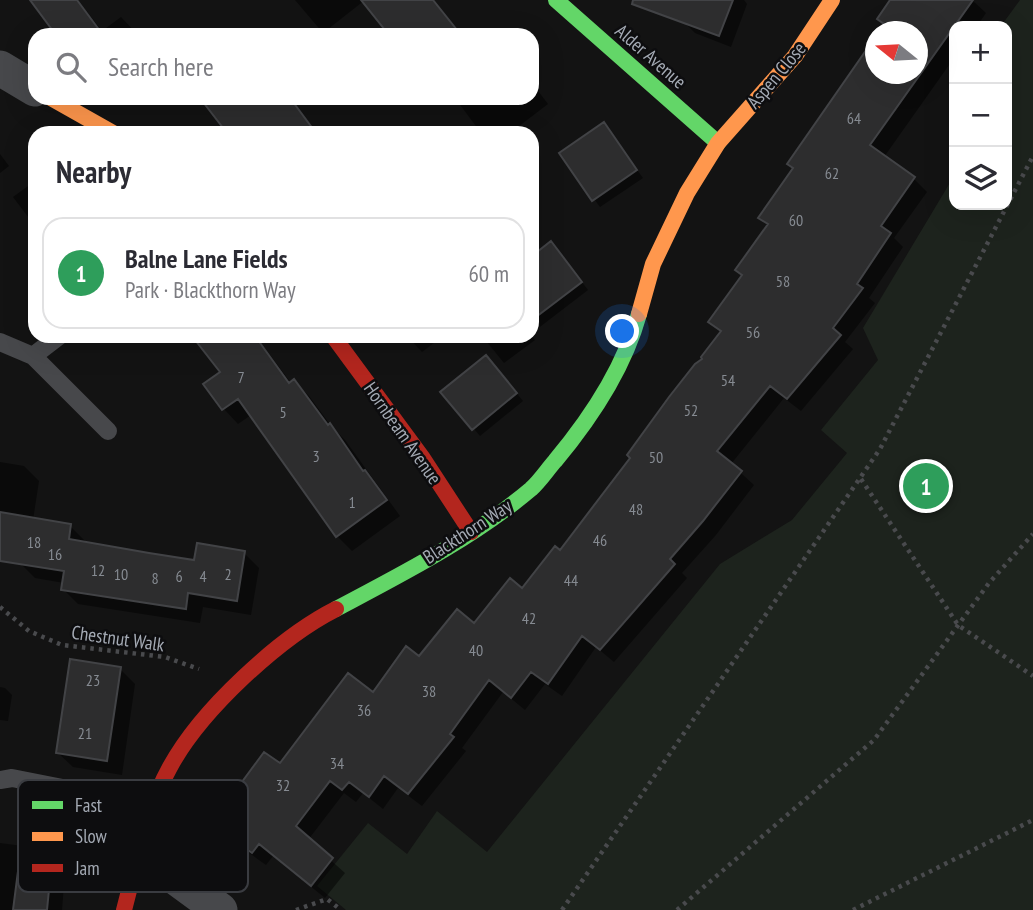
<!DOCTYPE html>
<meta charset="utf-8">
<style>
:root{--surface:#fff;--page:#f2f2f3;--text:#2b2b33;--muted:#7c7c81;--line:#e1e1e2;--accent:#71757c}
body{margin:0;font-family:"PT Sans Narrow",sans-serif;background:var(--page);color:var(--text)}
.controls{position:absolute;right:21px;top:21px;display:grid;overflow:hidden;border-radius:14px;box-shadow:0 7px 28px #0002}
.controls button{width:63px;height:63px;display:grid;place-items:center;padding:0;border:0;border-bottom:2px solid var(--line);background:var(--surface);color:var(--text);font:35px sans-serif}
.compass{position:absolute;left:865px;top:21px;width:63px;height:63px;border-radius:50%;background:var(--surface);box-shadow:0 7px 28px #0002;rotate:288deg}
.you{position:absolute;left:623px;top:332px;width:24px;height:24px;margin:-18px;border:5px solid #fff;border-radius:50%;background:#1a73e8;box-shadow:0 0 0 10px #1a73e833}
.badge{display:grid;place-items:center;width:46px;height:46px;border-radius:50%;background:var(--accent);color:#fff;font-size:23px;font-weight:700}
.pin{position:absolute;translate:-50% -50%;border:4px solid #fff;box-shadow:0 2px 7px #0006}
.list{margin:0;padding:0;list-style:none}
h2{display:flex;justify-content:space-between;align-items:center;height:91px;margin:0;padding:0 28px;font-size:30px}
h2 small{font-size:23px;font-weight:400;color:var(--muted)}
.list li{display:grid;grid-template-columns:46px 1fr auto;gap:21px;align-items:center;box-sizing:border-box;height:112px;margin:0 14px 14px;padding:0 14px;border:2px solid var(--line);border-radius:21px}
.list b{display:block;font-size:26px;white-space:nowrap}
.list p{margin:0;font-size:23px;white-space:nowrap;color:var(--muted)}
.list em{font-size:23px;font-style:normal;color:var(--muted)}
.icon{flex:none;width:38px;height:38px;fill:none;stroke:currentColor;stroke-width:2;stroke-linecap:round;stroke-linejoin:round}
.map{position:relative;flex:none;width:1033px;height:910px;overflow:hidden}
.search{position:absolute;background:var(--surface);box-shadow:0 7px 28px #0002;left:28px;top:28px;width:511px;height:77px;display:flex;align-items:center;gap:18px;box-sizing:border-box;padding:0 24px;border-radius:21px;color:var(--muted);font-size:26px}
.panel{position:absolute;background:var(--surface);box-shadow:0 7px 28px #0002;left:28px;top:126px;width:511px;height:217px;border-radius:21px}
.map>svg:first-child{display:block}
.green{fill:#1d231d}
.shadow{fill:#0007}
.building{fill:#2d2d2e;stroke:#424346;stroke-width:2}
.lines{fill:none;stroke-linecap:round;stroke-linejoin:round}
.path{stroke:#494a4d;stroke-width:4.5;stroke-dasharray:3.5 5;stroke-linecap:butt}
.lane{stroke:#47484b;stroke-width:18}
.street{stroke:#47484b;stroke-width:35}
.fast{stroke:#63d668;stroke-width:16}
.slow{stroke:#ff974d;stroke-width:16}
.jam{stroke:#b3261e;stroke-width:16}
.labels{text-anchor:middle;stroke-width:5;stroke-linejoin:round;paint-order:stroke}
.number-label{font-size:16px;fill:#868b92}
.street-label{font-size:19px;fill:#a4aab4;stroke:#0d0d0f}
.key{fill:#0d0d0f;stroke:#3a3c41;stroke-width:2}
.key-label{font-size:19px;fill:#a4aab4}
</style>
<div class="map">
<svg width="1033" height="910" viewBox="0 0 1033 910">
<rect width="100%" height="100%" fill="#131313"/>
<!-- green -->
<path class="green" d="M1020,0H1033V910H346L317,886L368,823L407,854L437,811L487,852L720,564L792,520L847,453L821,430L878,360L863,328L954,176V205H1007V26H1001Z"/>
<!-- shadow -->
<path class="shadow" d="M32,0H78L102,31L121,17L138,35H59Z
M295,0H365L323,33Z
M375,0H434L462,35H391Z
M662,0H744L747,4L731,47L695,33Z
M892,0H972L986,13L977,26H954V58L884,157L914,179L927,192L894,238L903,247L869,298L875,303L845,342L853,349L801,411L784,398L731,464L754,485L716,535L682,573L687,578L614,662L596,647L562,696L545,684L525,710L503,692L462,748L466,751L422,806L398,788L383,809L363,793L356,802L344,793L308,840L345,873L325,898L273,856L266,865L227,837L214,823L280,766L420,658L474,626L522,590L560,552L722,333L710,322L743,276L769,226L761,217L876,74H918V32L885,25Z
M532,83L548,104L510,133H481L458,102L463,98H532Z
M222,98L288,99L318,133H250Z
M603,124L643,178L600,207L561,154Z
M0,154L9,166L0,173Z
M35,181V226L13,197Z
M558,251L588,290L532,333V258Z
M195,336H256L291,383L294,381L309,396L332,427L345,440L400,516L352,551L337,536L251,415L238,424L224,409L206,385L222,373Z
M407,336H443L422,352Z
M482,336H532L535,340L504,363Z
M493,364L523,401L480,436L443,392Z
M0,462L24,466L39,481L33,520L70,526L85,541V544L195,562L244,553L259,568L251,615L203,607L200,623L78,604L63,589L64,583L35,578L20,563L0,524Z
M120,669L135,684L122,775L73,767L58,753Z
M0,687L5,688L12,695L8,721L0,720Z
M78,824L91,838L88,874L65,872L62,910H0V843L23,846Z"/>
<!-- building -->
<path class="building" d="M30,0H77L103,35H56Z
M361,0H433L461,35H389Z
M633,0H733L719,36L632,4Z
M890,0H973L870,145L915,177L881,226L891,233L857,284L863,288L833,328L841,335L787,399L770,386L717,451L742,471L703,521L670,559L675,564L600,650L582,636L548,684L531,672L511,698L489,680L450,734L454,737L408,794L384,776L369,797L349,782L342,790L330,781L296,826L333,858L311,886L259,844L252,853L211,824L264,752L280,763L348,673L373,692L406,646L419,656L457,609L474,623L510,578L522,588L555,546L560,550L630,458L627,455L669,397L695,364L702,359L701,357L721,331L708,322L742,275L735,270L768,224L758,218L793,168L787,164L876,36V74H918V32H879L884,24L877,19Z
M200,98H290L316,133H227Z
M604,122L637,170L592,201L559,153Z
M551,241L582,282L532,320V256Z
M192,336H255L289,383L294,379L328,425L330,423L363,471L365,470L387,500L336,537L238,399L222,410L203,384L220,372Z
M486,355L517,393L472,430L440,392Z
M0,512L71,524L69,539L149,553L194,560L197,543L245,551L237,601L188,593L186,609L61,590L64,571L0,561Z
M70,659L121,667L107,761L56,753Z
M25,817L78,823L74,861L52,859L47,910H13Z"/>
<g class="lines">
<!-- path -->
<path class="path" d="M861,479L958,625L1033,676
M0,607L29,631L62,645L165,657L199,669
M296,910L327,899L341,910
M562,910L880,449L1033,156
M677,910L874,740L989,583L1033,534
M853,910L1033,820"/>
<!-- lane -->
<path class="lane" d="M0,342L33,356L108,431
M33,356L59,336
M0,780L12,778L103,796L151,810"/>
<!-- street -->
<path class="street" d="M0,68L35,89
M138,850L220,910"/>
<!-- fast -->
<path class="fast" d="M556,0L718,143
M336,609C402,574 473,538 531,489C540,481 547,470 555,461C591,418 624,368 639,314"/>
<!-- slow -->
<path class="slow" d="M51,98L113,133
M639,314L653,264L687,193L718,143L795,56L832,0"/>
<!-- jam -->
<path class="jam" d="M333,336L422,457L471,532
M124,910C137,862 146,810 170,767C201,710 279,638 336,609"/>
</g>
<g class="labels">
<!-- number labels -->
<g class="number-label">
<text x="854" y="124">64</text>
<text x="832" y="179">62</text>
<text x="796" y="226">60</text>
<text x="783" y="287">58</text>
<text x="753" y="338">56</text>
<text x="241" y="383">7</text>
<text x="728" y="386">54</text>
<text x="691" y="416">52</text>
<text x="283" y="418">5</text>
<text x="316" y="462">3</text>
<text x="656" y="463">50</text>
<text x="352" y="508">1</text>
<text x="636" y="515">48</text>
<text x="600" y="546">46</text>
<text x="34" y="548">18</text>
<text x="55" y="560">16</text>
<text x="98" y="576">12</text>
<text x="121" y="580">10</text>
<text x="228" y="580">2</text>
<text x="179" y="582">6</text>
<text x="203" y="582">4</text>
<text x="155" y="584">8</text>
<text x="571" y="586">44</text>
<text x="529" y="624">42</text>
<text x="476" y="656">40</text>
<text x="93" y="686">23</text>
<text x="429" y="697">38</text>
<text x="364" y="716">36</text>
<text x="85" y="739">21</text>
<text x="337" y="769">34</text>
<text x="283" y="791">32</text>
</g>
<!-- street labels -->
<g class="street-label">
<text transform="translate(651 56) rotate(41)" y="7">Alder Avenue</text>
<text transform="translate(776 75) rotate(-50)" y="7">Aspen Close</text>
<text transform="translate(403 433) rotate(55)" y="7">Hornbeam Avenue</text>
<text transform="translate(467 531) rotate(-33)" y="7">Blackthorn Way</text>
<text transform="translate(118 638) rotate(8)" y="7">Chestnut Walk</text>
</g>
</g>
<!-- legend -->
<rect x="18" y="780" width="230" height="112" rx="10" class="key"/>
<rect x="32" y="801" width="31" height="8" fill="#63d668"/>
<rect x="32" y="832" width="31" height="9" fill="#ff974d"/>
<rect x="32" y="864" width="31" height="8" fill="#b3261e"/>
<g class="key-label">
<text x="75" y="812">Fast</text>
<text x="75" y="843">Slow</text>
<text x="75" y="875">Jam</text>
</g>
</svg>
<div class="controls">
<button>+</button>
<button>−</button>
<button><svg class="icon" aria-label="layers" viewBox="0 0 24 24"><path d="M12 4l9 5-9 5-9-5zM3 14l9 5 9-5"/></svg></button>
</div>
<svg class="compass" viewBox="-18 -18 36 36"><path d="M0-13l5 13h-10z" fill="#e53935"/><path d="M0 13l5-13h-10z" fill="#7c7c81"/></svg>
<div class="you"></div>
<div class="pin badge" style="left:926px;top:486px;background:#2e9e5b">1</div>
<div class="search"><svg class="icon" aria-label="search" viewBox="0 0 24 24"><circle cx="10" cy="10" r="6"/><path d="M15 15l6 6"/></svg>Search here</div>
<section class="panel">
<h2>Nearby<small></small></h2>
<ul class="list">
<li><span class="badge" style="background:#2e9e5b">1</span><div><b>Balne Lane Fields</b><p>Park · Blackthorn Way</p></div><em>60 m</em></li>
</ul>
</section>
</div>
